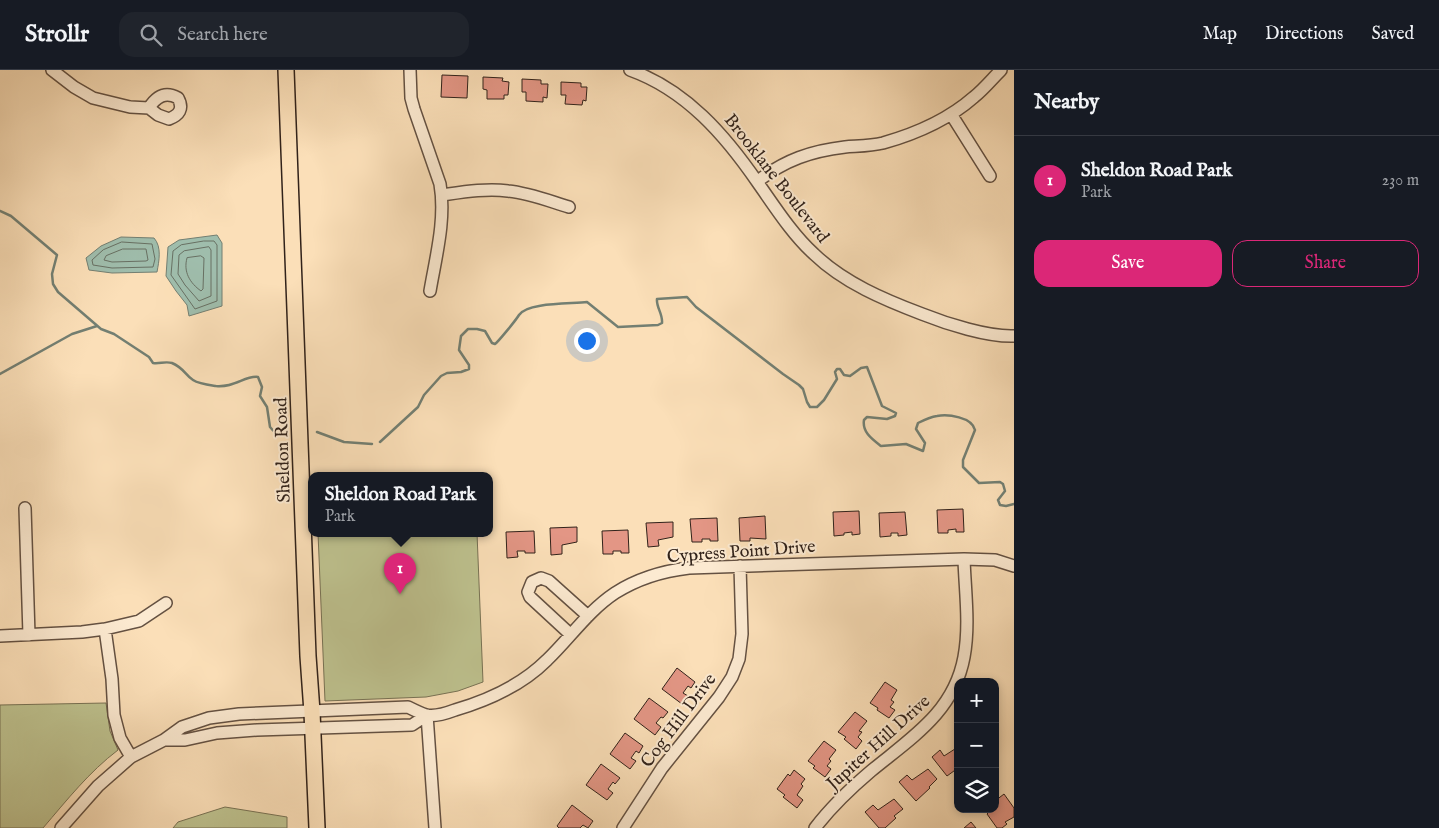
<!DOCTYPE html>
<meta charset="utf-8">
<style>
:root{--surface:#171b24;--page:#20242c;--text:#f1f3f6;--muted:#9ea1a6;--line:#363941;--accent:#db2777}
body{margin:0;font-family:"IM FELL English",serif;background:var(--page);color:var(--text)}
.controls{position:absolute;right:15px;bottom:15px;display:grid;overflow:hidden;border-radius:10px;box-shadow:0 2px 8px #0003}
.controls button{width:45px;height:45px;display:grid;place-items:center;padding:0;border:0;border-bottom:1px solid var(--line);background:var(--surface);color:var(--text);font:25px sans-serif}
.you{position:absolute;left:586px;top:270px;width:18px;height:18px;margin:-12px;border:4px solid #fff;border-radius:50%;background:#1a73e8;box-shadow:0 0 0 8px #1a73e833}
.badge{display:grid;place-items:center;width:32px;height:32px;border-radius:50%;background:var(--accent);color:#fff;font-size:16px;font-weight:700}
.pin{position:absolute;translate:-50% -41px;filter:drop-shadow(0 1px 2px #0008)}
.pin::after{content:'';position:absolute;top:26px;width:18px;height:15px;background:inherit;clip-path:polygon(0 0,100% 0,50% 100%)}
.popup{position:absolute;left:308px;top:402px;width:185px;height:65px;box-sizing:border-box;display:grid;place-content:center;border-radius:10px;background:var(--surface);filter:drop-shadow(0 1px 4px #0005);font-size:16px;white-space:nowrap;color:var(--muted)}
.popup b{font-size:19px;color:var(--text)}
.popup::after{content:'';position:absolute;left:50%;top:100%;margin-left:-10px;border:10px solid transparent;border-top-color:var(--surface)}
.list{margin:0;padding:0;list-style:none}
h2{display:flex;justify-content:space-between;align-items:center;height:65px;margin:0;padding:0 20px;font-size:21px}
h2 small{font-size:16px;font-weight:400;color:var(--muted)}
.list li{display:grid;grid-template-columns:32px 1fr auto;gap:15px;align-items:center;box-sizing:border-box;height:90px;padding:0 20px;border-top:1px solid var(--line)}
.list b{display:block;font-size:19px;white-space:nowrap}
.list p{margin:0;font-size:16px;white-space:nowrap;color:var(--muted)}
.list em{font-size:16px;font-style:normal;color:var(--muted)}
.actions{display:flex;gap:10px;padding:15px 20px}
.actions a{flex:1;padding:11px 0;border:1px solid var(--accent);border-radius:15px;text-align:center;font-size:18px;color:var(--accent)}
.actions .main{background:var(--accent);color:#fff}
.icon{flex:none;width:28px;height:28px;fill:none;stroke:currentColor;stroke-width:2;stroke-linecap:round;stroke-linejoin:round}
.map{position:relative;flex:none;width:1014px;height:758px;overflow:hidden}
header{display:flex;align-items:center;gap:30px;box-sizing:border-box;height:70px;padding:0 25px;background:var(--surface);border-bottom:1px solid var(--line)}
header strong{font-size:24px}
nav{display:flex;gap:28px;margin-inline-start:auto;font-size:18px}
.search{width:350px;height:45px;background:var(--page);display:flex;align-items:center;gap:12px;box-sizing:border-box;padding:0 18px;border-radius:15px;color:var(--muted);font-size:19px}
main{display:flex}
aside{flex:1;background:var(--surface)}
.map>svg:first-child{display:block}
.green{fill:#bec28f;stroke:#787254}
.water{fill:#9fbdac;stroke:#737f72}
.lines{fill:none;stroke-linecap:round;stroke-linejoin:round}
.shore{stroke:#687063;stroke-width:1}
.stream{stroke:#737f72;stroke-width:2.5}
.building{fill:#e39685;stroke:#31221a}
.minor-casing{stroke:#645142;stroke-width:14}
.major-casing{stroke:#31221a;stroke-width:18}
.minor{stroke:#fcead1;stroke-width:11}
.major{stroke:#fbdfb8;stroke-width:15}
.labels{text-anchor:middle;stroke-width:4;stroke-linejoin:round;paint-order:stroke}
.street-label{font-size:18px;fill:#31221a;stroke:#fcead1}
</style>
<header>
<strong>Strollr</strong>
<div class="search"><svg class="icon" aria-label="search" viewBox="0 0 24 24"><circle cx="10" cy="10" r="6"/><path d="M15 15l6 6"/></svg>Search here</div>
<nav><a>Map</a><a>Directions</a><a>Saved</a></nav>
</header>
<main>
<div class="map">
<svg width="1014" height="758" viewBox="0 0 1014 758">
<rect width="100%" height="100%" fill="#fbdfb8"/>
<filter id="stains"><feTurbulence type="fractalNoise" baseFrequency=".004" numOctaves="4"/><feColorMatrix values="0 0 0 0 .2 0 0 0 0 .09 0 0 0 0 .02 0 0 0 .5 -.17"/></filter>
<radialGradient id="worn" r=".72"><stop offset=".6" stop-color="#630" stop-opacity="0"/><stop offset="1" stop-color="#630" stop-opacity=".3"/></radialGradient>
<!-- green -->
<path class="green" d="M318,463H477L483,612L458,621L426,627L325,631Z
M106,633L110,661L118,680C89,702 67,730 43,758H0V635Z
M225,737L287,747V758H173L178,752Z"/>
<!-- water -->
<path class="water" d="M217,165L222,173V236L189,246L187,235L176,221L166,206L168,177L179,170Z
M121,167L154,168C162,177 159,191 157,202L112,203L89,200L86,188L101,176Z"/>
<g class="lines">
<!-- shore -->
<path class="shore" d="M204,171H214L217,175V231L195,239L171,205L173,181L181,175Z
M122,172L152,174L155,189L153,197L112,198L93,195L92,190L103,180Z
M209,177L211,180V226L199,231L185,215L178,204L179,185L184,181Z
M123,179H146L148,190L146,191L112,192L104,190L106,186Z
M201,186L204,188L203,219L201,221C190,213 183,202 187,188Z"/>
<!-- stream -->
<path class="stream" d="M0,141L11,146L57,185L52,204L53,214L58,222L101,259L114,264L149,287L153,293C160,294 165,291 172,293C184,298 185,305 193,310C199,314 209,315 216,316C234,318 246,305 258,307L262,317L260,326L267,337L270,357L277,365L288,366
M0,304L72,264L97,256
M317,362L344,372L372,374
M380,372L418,337L424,325L441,306L447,303L461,302L469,299V295L459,280L461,266L468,259H477L485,261L492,273L495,274C498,272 516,250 519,245C527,232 572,234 587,232L618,257L658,255L662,253C663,244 656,237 657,229L687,227L696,237L783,304L799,315L803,319L807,332L810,337H817L824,330L837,309L835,302L837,299H840L844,305L850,306L861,298L867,297L882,336L896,343L895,346L887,349L867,347L864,350C862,362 872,369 881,376L906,374L923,381L925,373L916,359L918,353C924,350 930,347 937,346C948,344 972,347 975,360L963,390V397L979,413L1000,412L1003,414L1005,421L998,430L1000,435L1006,436L1014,434"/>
</g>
<!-- building -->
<path class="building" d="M442,5L468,6L467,28L441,27Z
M483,7L503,8L502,11L509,12L508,25H504V29H487V20L483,19Z
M522,9L541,10V14H548L547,28L543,27V32L526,31V22H522Z
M561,12L581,13V17H587L586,31L583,30L582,35L565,34L566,25H561Z
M963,439L964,462H956V459L948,460V463H938L937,440Z
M859,441L860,464L852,465V462L844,463V465L834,466L833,442Z
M905,442L907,465L898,466V463H891V466L880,467L879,443Z
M765,446L766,469L750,468V471H740L739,448Z
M717,448L718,471H710V469H702V472H692L690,449Z
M673,452V467L658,470L659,476L648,477L646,453Z
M577,457V472L562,475V484L551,485L550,458Z
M628,460L629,483H621V481H613V484H603L602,461Z
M534,461L535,483H525V481H517L518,487L507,488L506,462Z
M677,598L695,612L691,618L688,616L683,623L688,626L682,634L662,619Z
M885,612L897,620L891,630L894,632L890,637L895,640L889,648L877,640L878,638L870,633Z
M649,628L668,642L663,648L661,647L656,653L661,657L655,665L634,649Z
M855,642L867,651L859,661L862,662L858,667L862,671L856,679L844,669L846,667L838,662Z
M625,663L643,676L639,683L636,681L631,688L636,691L630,699L610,684Z
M824,671L836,680L829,689L831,691L827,696L831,699L825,707L813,698L815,696L808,691Z
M958,677V698L947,706L932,687L940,680L944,686Z
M601,694L620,708L615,714L613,712L608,719L613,723L607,730L586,715Z
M928,699L937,709L929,717L930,718L916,731L899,712L907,705L912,710Z
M794,700L805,709L801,714L803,716L797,725L803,730L797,738L783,727L785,725L777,719L788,704L790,706Z
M1004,724L1014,738V747L1005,752L1007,754L1002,758H997L987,744L990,741L989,739H995V731Z
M894,729L903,739L894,746L896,748L885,758H879L865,742L873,735L878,740Z
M572,735L593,751L588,758L583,755L580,758H559L557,756Z
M971,752L976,758H964Z"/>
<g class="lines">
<!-- minor casing -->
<g class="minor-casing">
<path id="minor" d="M52,0L74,17L93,28L130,37L149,38L158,45L169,49C179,45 184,39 178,28C165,21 156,27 149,38
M410,0L411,28L414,39L440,114C446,149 436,186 430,221
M630,0C686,20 725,65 758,113C775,137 792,164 814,184C844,213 885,230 922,244C947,254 988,267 1014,266
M951,44L990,106
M758,111C785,90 811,81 845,77C857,76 871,76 883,73C915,64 949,49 974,27C984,19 992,9 1001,0
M442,125C463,122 487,118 508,121C529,123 549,131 569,137
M25,438L29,565
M105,559L112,609L114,645L120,668L131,687
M570,564L530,527L528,522L532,512L541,508L549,511L588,546
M0,566L82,562L105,559L139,551L166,533
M427,645L435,758
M164,670H185L217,663L257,660L412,655L427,645
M61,758L98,716L131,687L164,670L182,657L209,648L239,644L408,637C414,640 420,643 426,645C435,647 447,643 455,640C489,630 522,615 547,590C570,568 588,541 615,523C637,509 663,501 689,498L964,489L995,490L1014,496
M623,758L662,698L719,627L732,607L739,589L742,564L740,496
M815,758C831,737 851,718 871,701C911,668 954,642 964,587C970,555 965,521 964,489"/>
</g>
<!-- major casing -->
<g class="major-casing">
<path id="major" d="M286,0L308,586L312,642L317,758"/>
</g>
<!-- minor -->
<use href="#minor" class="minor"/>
<!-- major -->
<use href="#major" class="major"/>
</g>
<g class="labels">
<!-- street labels -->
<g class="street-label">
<text transform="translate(777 108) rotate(52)" y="6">Brooklane Boulevard</text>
<text transform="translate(282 380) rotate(-92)" y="6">Sheldon Road</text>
<text transform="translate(741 481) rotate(-4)" y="6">Cypress Point Drive</text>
<text transform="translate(678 650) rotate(-53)" y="6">Cog Hill Drive</text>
<text transform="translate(878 672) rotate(-42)" y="6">Jupiter Hill Drive</text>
</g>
</g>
<rect width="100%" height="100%" filter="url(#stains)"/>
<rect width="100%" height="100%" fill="url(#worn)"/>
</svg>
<div class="controls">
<button>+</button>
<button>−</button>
<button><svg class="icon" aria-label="layers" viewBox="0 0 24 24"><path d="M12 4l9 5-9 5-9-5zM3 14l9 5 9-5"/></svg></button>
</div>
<div class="you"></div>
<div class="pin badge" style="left:400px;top:524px">1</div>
<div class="popup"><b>Sheldon Road Park</b>Park</div>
</div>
<aside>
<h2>Nearby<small></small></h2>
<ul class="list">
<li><span class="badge">1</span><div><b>Sheldon Road Park</b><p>Park</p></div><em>230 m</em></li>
</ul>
<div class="actions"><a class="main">Save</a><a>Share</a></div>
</aside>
</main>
